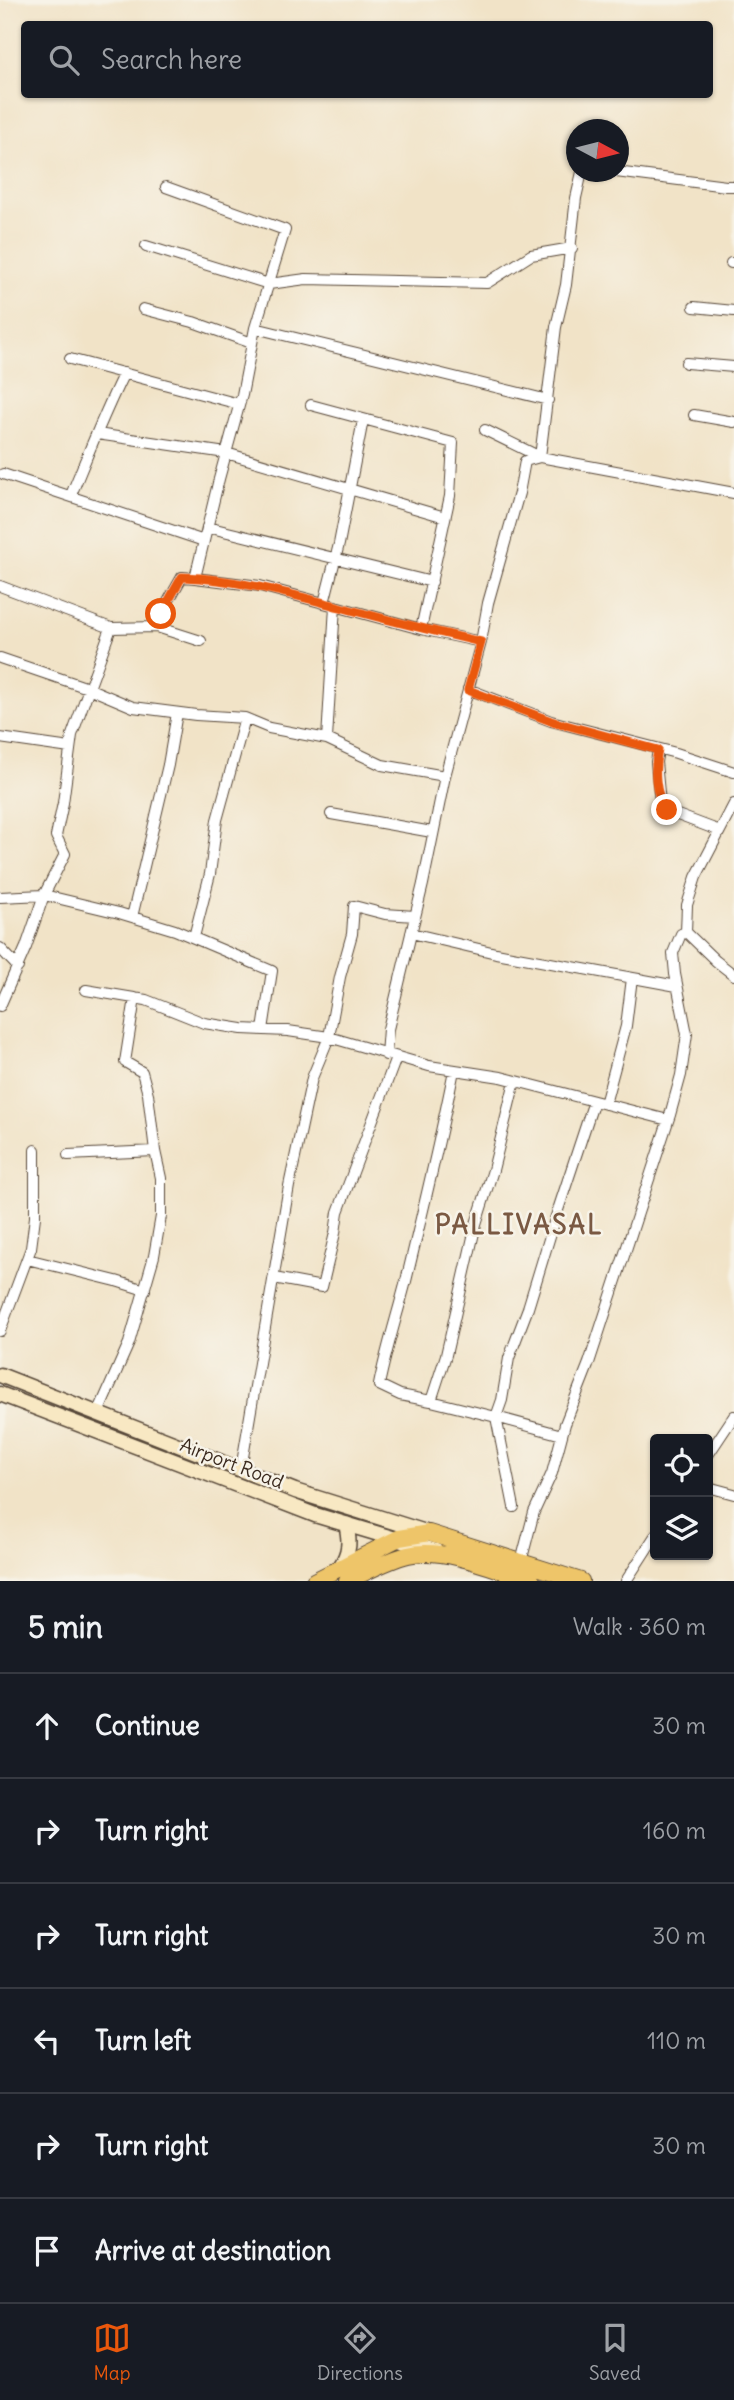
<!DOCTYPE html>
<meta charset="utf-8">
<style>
:root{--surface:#171b24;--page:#242831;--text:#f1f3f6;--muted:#9ea1a6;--line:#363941;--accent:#ea580c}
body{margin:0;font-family:Delius,sans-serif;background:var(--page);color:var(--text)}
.controls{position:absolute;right:21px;bottom:21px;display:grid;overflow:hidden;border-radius:7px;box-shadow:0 2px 5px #0004}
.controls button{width:63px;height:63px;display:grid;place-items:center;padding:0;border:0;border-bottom:2px solid var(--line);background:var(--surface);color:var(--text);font:35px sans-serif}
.compass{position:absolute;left:566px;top:119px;width:63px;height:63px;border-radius:50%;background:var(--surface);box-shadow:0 2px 5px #0004;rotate:97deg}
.stop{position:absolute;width:21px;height:21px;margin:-16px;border:5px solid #ea580c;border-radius:50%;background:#fff}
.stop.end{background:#ea580c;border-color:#fff;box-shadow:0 2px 7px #0008}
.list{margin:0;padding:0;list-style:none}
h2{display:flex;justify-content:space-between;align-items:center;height:91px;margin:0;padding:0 28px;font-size:30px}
h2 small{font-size:23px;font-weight:400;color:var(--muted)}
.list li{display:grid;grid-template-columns:46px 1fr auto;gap:21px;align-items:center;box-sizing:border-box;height:105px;padding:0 28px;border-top:2px solid var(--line)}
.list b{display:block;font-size:26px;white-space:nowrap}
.list em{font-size:23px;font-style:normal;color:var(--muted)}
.icon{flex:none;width:38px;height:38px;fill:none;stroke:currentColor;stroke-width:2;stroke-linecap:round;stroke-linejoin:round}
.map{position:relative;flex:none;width:734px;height:1581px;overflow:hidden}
.search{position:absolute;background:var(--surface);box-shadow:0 2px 5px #0004;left:21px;right:21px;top:21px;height:77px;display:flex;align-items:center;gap:18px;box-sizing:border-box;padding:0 24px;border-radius:7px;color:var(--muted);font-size:26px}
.sheet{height:721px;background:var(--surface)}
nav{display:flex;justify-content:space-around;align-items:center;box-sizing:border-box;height:98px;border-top:2px solid var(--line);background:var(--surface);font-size:19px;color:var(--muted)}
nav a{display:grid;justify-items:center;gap:4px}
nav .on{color:var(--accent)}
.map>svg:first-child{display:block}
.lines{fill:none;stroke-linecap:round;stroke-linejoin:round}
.street-casing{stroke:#564637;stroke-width:12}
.secondary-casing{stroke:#564637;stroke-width:17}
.primary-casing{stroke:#564637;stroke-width:18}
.street{stroke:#fff;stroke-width:10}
.secondary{stroke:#f8e8c3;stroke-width:14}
.primary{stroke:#eec569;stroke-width:16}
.route{stroke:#ea580c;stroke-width:9}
.labels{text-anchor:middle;stroke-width:5;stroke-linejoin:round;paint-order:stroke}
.street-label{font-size:19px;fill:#3b2a1e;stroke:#f7f3e8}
.district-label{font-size:26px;font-weight:bold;letter-spacing:2px;fill:#7a5943;stroke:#f7f3e8}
</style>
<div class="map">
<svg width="734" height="1581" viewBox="0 0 734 1581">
<rect width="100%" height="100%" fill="#f7f3e8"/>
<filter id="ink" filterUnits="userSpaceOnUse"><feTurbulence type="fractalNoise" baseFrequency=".0143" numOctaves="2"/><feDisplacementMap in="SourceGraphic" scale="14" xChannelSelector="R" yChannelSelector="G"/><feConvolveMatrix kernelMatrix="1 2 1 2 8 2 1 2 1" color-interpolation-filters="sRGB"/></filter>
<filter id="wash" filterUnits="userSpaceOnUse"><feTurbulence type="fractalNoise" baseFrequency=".00686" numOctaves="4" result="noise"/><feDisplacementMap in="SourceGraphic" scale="28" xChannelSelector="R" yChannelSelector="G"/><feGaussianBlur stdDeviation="1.57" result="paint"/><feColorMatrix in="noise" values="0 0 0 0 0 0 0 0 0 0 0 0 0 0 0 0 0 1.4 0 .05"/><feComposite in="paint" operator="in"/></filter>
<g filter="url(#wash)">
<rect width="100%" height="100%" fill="#f1e3c7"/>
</g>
<g filter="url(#ink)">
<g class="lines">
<!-- street casing -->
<g class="street-casing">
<path id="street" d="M616,172L726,186H734
M166,187L285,230L255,328L242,395L219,479L195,578L260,586L421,629L450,496L453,443L311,405
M146,246L269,284L306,279L487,283L531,255L572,248
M731,263H734
M694,307L734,311
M143,309L193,322L252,343
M255,328L548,400
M70,359L239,404
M686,363L734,367
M694,415L734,422
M485,430L540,457L734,493
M97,434L226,453L445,517
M3,474L204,541
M71,495C88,454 104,413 124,373
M207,527L432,582
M0,586L111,628
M324,603L339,544L363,420
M157,627L161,614L182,577L195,578
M421,629L481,642
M0,658L88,688L133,707L196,715L245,718L269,728L327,739L382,765L445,776
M468,689L551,721L676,753L734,772
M0,738L70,748
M327,739L335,606
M658,750L656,762L660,803L667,811L720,831
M734,804L696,877L687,905L686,932L716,961L734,975
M331,814L432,832
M0,897L44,895L65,854L56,836L63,803L72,735L111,628L157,627L201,641
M132,917L168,765L177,713
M411,933L496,953L677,986
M194,937L210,874L217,820L245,718
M0,948L18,967
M86,990L146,1000L204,1023L242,1029L288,1031L329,1037L429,1066L501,1077L668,1120
M135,998L125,1062L142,1072L148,1094L155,1151
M0,1006L26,947L44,895L119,913L175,930L272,971L263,1030
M386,1055L388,1029L423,884L445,776L481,642L488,603L519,493L525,461L540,457L556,327L566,285L576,198L582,172
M454,1070C440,1141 423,1211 406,1281C397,1316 386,1350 379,1385L400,1395L431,1401L446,1355L476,1224L493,1170L515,1081
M605,1104L626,1026L632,978
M68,1155L155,1151L161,1178V1216L154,1256L129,1343L98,1413
M27,1259L116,1281L145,1290
M274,1278L322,1287L335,1233L338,1212L396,1058
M0,1331L31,1248L35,1217V1150
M431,1401L496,1417L514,1507
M562,1435L496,1417L502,1400L509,1358L528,1308L557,1213L594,1101
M708,1455L734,1416
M241,1469L289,1186L312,1078L329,1037L340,977L352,934L354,906L385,914L415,916
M708,1487L734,1494
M521,1562L534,1512L552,1473L565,1424L589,1363L670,1115L681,1075L687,1034L675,974L673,953L681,934L686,932
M626,1581L655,1536"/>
</g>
<!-- secondary casing -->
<g class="secondary-casing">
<path id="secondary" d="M0,1375L295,1491L429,1533
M0,1394L315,1515L436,1551
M340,1567C350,1552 350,1541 346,1524"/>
</g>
<!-- primary casing -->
<g class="primary-casing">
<path id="primary" d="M314,1581L399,1538L429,1533L581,1581
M347,1581C367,1572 387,1560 408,1555C444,1546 498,1570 532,1581"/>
</g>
<!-- street -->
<use href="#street" class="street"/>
<!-- secondary -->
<use href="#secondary" class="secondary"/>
<!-- primary -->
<use href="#primary" class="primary"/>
</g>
</g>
<g class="lines" filter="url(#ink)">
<!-- route -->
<path class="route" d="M161,614L182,577C237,579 287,593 340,607C387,620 433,631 481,642L468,690L551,721L658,750C654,768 654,796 667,810"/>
</g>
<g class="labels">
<!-- street labels -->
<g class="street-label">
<text transform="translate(232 1463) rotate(21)" y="7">Airport Road</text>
</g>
<!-- district labels -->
<g class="district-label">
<text x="519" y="1234">PALLIVASAL</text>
</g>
</g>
</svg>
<div class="controls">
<button><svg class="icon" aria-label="locate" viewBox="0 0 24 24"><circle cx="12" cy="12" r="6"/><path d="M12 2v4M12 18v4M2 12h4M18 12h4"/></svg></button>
<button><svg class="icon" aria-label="layers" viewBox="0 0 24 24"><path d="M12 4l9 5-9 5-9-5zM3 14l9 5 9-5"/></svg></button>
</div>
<svg class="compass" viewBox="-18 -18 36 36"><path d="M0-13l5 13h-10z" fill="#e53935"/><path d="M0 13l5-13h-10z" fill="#9ea1a6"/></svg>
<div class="stop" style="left:161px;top:614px"></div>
<div class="stop end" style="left:667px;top:810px"></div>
<div class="search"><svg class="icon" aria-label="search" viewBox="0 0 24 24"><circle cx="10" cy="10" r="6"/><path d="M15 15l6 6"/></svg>Search here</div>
</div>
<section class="sheet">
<h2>5 min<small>Walk · 360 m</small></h2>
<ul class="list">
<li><svg class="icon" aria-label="ahead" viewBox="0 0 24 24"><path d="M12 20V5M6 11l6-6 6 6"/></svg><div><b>Continue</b></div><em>30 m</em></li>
<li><svg class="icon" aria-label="right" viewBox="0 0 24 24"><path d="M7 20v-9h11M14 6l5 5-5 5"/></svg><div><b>Turn right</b></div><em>160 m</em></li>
<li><svg class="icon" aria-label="right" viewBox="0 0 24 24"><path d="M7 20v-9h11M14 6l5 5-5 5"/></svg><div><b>Turn right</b></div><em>30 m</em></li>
<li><svg class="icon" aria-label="left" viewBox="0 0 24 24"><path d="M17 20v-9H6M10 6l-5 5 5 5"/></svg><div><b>Turn left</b></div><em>110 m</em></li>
<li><svg class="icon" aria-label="right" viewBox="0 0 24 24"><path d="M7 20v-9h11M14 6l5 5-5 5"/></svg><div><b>Turn right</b></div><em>30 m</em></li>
<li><svg class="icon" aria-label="arrive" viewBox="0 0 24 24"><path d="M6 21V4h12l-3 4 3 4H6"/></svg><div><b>Arrive at destination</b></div></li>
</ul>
</section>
<nav>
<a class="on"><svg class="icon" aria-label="map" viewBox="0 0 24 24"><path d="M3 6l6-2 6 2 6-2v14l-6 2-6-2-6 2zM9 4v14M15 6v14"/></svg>Map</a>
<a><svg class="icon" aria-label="directions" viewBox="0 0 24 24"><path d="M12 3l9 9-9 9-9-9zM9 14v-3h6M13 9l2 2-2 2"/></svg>Directions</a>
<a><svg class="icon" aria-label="saved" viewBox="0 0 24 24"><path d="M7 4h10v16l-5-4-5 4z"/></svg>Saved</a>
</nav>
